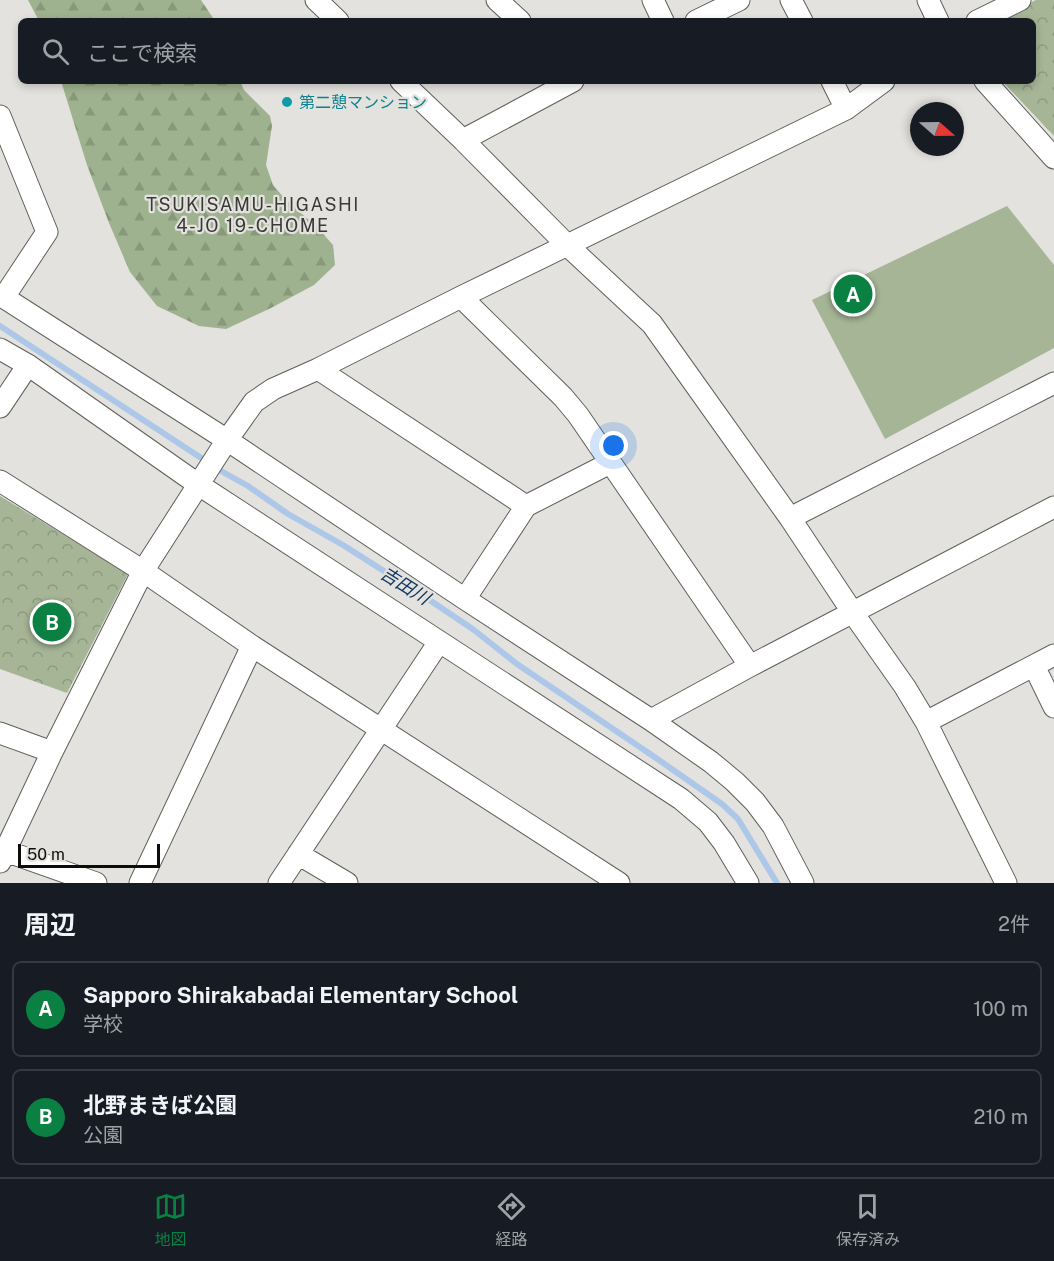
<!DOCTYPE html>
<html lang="ja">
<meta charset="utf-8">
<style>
:root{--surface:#171b24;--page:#242831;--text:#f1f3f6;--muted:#9ea1a6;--line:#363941;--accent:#0b8043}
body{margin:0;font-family:"Public Sans","Noto Sans JP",sans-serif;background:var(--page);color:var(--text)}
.compass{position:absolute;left:910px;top:102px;width:54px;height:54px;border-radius:50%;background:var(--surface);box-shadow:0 3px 9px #0003;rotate:110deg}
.scale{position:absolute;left:18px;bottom:15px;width:142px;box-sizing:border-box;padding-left:6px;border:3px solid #0c0c0b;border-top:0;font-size:16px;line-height:21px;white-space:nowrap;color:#0c0c0b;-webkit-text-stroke:4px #e3e2de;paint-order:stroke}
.you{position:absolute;left:614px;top:446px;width:21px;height:21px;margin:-15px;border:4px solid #fff;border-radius:50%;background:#1a73e8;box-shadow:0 0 0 9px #1a73e833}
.badge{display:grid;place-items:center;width:39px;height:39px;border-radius:50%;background:var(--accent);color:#fff;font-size:20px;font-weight:700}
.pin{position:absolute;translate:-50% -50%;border:3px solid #fff;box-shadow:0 2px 6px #0006}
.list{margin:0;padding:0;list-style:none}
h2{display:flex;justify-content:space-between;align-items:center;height:78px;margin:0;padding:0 24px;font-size:26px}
h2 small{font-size:20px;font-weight:400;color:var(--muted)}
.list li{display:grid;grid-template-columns:39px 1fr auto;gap:18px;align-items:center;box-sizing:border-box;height:96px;margin:0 12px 12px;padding:0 12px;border:2px solid var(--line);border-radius:9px}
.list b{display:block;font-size:22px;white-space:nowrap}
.list p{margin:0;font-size:20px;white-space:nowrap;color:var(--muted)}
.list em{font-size:20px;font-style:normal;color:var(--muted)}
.icon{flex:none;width:33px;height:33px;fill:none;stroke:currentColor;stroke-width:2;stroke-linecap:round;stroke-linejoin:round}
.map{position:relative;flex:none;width:1054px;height:883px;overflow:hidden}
.search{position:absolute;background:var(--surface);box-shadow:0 3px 9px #0003;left:18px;right:18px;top:18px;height:66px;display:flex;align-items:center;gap:15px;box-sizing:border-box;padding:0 21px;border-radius:9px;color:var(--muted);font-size:22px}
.sheet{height:294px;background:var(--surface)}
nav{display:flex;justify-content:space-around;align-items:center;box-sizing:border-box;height:84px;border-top:2px solid var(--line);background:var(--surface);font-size:16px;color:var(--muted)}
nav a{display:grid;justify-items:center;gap:3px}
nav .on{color:var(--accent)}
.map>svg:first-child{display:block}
.forest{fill:url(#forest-firs)}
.park{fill:url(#park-crowns)}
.garden{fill:#a5b596}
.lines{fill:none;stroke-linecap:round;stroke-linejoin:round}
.stream{stroke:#acc7e8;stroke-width:6}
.minor-casing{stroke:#5f5f5b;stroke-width:23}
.minor{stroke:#fff;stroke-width:21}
.culture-dot{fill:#0f9aa8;stroke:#e3e2de;stroke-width:2}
.labels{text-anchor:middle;stroke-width:4.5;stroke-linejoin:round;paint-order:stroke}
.culture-label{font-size:16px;fill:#0d838f;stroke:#e3e2de;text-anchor:start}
.neighbourhood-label{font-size:18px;letter-spacing:1.5px;fill:#3a3936;stroke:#e3e2de}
.water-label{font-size:18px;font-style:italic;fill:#123862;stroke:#e3e2de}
</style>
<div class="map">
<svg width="1054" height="883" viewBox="0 0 1054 883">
<defs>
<pattern id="forest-firs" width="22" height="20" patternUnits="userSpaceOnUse" patternTransform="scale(1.5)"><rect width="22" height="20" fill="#9fb28f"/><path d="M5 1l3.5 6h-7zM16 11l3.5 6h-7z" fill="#88987a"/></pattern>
<pattern id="park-crowns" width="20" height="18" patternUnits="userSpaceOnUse" patternTransform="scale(1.5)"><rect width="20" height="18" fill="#a5b596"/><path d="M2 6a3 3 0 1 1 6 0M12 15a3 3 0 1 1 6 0" fill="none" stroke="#8d9a80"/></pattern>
</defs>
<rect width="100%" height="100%" fill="#e3e2de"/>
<!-- forest -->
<path class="forest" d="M28,0H201L215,21H39Z
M61,81H240L244,90L270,116L272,126L266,165L273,185L285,199L319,229L333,245L335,265L314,285L271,308L226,329L199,326L157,306L130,272L109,223L87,165Z"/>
<!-- park -->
<path class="park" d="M1036,0H1054V136L1002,81H1033V21H993Z
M0,496L128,574L67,693L0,669Z"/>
<!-- garden -->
<path class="garden" d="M1007,206L1054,265V348L885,439L812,300Z"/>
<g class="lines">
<!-- stream -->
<path class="stream" d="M0,326L221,471L248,486L288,514L343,545L431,601L474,630L517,664L656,758L722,804L738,819L777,883"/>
<!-- minor casing -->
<g class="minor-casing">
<path id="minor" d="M316,0L338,21
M497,0L520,21
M653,0L663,21
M791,0L802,21
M928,0L938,21
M696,21L739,0
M977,21L1020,0
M401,81L463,140L567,245L652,324L790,518L853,613L905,687L926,722L1006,883
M832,81L846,109
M985,81L1054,158
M0,116L47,232L4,297
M463,140L573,81
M0,295L227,440L465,599L651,720L711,762L735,782L755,802L773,826L803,883
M461,297L563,397L578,415L750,666
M0,349L28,365L199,485L681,799L708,822L724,843L748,883
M318,369L526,506
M0,407L28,365
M0,481L143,571L252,646L619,883
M790,518L1054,383
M465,599L526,506L610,463
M1034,666L1054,707
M651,720L750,666L1054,507
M926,722L1054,655
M0,733L52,752
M0,849L96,883
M298,854L347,883
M0,862L52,752L143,571L227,440L254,402L273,389L318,369L461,297L846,109L884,81
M140,883L252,646
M279,883L439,642"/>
</g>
<!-- minor -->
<use href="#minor" class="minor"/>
</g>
<!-- markers -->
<circle class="culture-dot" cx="287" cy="102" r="6"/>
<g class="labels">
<!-- culture labels -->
<g class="culture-label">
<text x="299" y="108">第二憩マンション</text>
</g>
<!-- neighbourhood labels -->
<g class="neighbourhood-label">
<text x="253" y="211">TSUKISAMU-HIGASHI<tspan x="253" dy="21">4-JO 19-CHOME</tspan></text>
</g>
<!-- water labels -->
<g class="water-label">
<text transform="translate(405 586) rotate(32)" y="6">吉田川</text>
</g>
</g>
</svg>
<svg class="compass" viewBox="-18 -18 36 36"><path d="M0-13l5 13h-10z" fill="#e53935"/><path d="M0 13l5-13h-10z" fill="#9ea1a6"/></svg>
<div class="scale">50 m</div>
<div class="you"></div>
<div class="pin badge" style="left:853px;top:294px">A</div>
<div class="pin badge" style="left:52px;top:622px">B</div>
<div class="search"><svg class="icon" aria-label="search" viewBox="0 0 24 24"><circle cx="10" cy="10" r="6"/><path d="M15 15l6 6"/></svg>ここで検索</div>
</div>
<section class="sheet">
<h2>周辺<small>2件</small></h2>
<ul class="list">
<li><span class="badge">A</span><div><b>Sapporo Shirakabadai Elementary School</b><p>学校</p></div><em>100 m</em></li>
<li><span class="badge">B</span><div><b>北野まきば公園</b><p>公園</p></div><em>210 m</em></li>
</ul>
</section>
<nav>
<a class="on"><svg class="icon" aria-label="map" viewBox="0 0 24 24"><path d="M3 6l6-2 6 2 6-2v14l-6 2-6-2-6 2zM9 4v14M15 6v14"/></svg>地図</a>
<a><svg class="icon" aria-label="directions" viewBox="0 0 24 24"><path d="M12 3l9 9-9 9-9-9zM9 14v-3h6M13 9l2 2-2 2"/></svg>経路</a>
<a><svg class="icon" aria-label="saved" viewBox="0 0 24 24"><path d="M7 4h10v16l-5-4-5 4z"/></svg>保存済み</a>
</nav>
